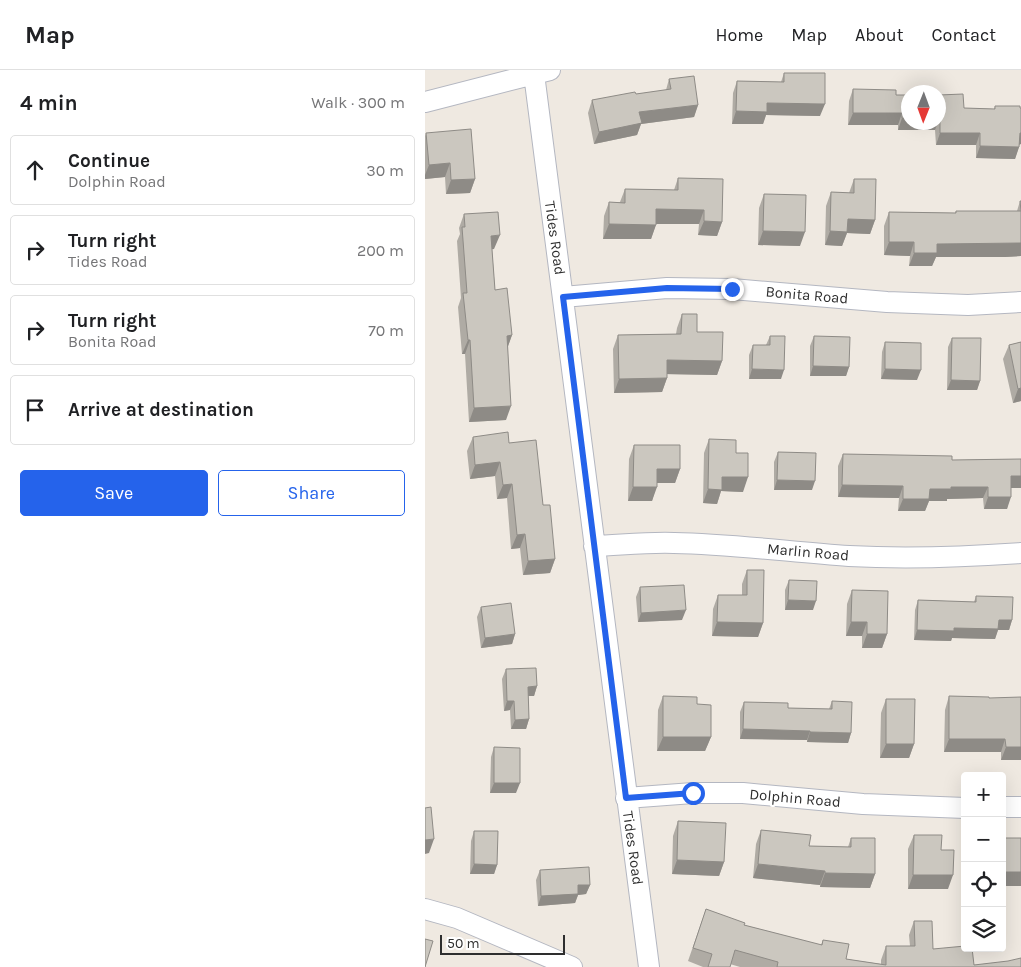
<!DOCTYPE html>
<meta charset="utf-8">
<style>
:root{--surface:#fff;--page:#f6f6f6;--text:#202124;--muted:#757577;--line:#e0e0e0;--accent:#2563eb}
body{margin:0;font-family:Karla,sans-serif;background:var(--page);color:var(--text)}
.controls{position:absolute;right:15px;bottom:15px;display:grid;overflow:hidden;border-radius:5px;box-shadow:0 5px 20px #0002}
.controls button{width:45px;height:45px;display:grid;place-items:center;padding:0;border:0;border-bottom:1px solid var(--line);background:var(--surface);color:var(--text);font:25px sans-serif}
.compass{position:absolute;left:476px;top:15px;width:45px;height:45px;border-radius:50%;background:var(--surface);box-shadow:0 5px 20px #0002;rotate:181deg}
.scale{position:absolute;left:15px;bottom:12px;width:125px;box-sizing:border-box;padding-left:5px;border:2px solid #2e2e2e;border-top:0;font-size:14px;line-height:18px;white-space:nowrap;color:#2e2e2e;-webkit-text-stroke:4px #fff;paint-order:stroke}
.stop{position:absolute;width:15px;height:15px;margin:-11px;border:4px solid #2563eb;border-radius:50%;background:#fff}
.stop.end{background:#2563eb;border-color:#fff;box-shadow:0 1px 5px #0008}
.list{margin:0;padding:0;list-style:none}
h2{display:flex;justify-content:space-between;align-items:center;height:65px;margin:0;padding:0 20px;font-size:21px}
h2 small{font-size:16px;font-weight:400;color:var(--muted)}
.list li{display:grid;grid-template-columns:32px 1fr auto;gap:15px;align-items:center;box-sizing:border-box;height:70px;margin:0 10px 10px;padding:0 10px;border:1px solid var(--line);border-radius:5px}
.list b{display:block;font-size:19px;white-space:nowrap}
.list p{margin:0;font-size:16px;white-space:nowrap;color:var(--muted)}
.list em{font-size:16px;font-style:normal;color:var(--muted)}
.actions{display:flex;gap:10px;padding:15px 20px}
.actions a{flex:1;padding:11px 0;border:1px solid var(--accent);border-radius:5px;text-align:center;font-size:18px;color:var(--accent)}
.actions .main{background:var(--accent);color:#fff}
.icon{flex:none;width:28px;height:28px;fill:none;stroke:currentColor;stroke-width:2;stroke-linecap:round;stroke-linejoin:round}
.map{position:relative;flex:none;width:596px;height:897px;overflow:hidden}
header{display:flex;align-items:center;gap:30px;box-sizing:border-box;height:70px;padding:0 25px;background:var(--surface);border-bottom:1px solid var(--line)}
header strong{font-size:24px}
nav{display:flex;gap:28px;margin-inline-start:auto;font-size:18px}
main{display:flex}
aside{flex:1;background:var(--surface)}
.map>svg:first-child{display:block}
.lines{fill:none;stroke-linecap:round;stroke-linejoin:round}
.minor-casing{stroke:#b4b7c1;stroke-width:22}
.minor{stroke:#fff;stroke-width:20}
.wall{fill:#afaba4}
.shaded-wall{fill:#8e8b86}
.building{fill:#cbc7bf;stroke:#8e8b86}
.route{stroke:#2563eb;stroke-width:6}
.labels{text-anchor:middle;stroke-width:4.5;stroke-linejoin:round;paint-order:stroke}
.street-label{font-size:15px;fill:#2e2e2e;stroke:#fff}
</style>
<header>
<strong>Map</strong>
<nav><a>Home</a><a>Map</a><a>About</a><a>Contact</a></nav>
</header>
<main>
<aside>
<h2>4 min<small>Walk · 300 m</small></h2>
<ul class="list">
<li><svg class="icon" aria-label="ahead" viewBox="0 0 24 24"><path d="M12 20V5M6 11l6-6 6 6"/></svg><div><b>Continue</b><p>Dolphin Road</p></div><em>30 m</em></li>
<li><svg class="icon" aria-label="right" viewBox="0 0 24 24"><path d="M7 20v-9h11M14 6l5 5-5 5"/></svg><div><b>Turn right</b><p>Tides Road</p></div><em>200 m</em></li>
<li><svg class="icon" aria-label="right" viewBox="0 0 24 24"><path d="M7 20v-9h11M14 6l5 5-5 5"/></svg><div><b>Turn right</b><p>Bonita Road</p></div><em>70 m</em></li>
<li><svg class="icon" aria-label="arrive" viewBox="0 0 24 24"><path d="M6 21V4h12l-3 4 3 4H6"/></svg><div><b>Arrive at destination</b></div></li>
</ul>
<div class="actions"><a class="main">Save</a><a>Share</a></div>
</aside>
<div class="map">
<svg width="596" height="897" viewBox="0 0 596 897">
<rect width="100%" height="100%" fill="#efe9e1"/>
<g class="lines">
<!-- minor casing -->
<g class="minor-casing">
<path id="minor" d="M109,4C148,302 183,600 224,897
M0,32L125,0
M138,227L242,218L307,219L462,232L543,235L596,232
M169,476C196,475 223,472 249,473C308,474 366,482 424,486C481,489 539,487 596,483
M201,728L268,723H318L438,734L540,738
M577,737H596
M0,839L32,848L147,897"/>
</g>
<!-- minor -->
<use href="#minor" class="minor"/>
</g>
<!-- wall -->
<path class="wall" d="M359,3L395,46L341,45L338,54H307L308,23L312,11L356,12Z
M244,9L273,35L269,47L216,54L212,65L169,74L163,43L167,30L241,20Z
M428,19L471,25L484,52H514V25L539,38L569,39L570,36L596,38V74L594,75V77L590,89L551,88V75H511L510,60H473V55H423L424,31Z
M1,63L50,109L45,123L21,124L20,107L0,109V66Z
M253,108L297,152L292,166L273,165L274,154H231L226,169H178L179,146L184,132H195L200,119L249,120Z
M429,109L450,150L445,164L422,163L417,176L400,175L401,136L406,122L424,123Z
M339,124L375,176L333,175L334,138Z
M595,131L596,186L580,187H511L507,196H484L485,186L459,185V156L464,142L530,143L531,141H592Z
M39,144L69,179H67L70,220L87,265L83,276L81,350L44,352L40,284H37L33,237L36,228L32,171L35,164L34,158Z
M257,244L297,291L292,305L242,304V308L237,322L189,323L188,279L193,265L251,264L252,258Z
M345,266L356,309H324V285L328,275H341Z
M389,266L424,297L421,306H385V276Z
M527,268L555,311L552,320H522L523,277Z
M460,272L492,310L456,309L457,282Z
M596,272V331L588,333L578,289L584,275Z
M48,367L84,373L118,435L130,489L125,503L98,505L95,478L86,479L82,428L72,429L70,406L45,409L42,381Z
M284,369L311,383L318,422L296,421L292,434L278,433L279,383Z
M209,375L255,399L250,413H232L227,431H203L204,389Z
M353,382L387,420H349V392Z
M418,384L527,390L596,389V418H586L582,439H559L558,428L522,429V431H504L500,441H473L474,428L413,427V396Z
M322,500L338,553L333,567L287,566L288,539L293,525H317V514Z
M364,510L388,540H360V520Z
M215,517L257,550L213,552L211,527Z
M427,520L462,564L457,578H437V566H421L422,534Z
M551,526L587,550L584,560H573L570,569L527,568L526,571L489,570L490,540L493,530L549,532Z
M56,537L90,564L87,574L56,578L52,547Z
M81,599L112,616L109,626H103L104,649L101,659H86L85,640L79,641L77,609Z
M238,626L272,634L286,667L280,681H232L233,640Z
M524,626L564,628L596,690H576V682H519L520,640Z
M461,629L489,674L484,688H455L456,643Z
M407,631L426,663L423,673L382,672V670L315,669V642L319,632L363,638L404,639Z
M69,677L91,723H65L66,687Z
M253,751L299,792L294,806L247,804L248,766Z
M336,760L384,776L423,777L426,768L450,804L445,818L395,817V815L328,808L331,774Z
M49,761L72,795L69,804H45L46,771Z
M489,765L516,780L523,819H483V779Z
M115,800L165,815L161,824L153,825L150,833L113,836L111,810Z
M281,839L319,855L396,875L398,870L421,889L456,894V890L461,876H485L484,865L489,851L508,879L549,895L596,897H315L305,894V897H278L263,891Z"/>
<!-- shaded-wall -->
<path class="shaded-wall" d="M342,33L400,34L395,46L341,45L338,54H307L311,41Z
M273,35L269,47L216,54L212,65L169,74L174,62L214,42Z
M428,43H477L473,55H423Z
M477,48H484V52H513L510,60H473Z
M515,63H555L551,75H511Z
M595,63H596V74L590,75Z
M555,76L594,77L590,89L551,88Z
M25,93L20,107L0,109V105L4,95Z
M50,109L45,123L21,124L26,110Z
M231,139L279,140L274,154H226Z
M423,149L450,150L445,164L422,163L417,176L400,175L405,161Z
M279,151L297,152L292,166L273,165Z
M184,154L231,155L226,169H178Z
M338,161L380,162L375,176L333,175Z
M75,165L69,179L61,180L66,166Z
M464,172H489L485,186L459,185Z
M596,173V186L580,187H511L507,196H484L489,183L512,174Z
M87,265L82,279V266Z
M43,270H45L40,284H37Z
M242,290L297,291L292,305L237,304Z
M388,296L424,297L421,306H385Z
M327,299L359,300L356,309H324Z
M460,299L496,300L492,310L456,309Z
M242,308L237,322L189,323L194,309Z
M526,310L555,311L552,320H522Z
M596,318V331L588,333L593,319Z
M86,336L81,350L44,352L49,338Z
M75,392L70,406L45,409L50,395Z
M232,399H255L250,413H227Z
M586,406H596V418H582Z
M297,407H323L318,422L296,421L292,434L278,433L283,419Z
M352,410L390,411L387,420H349Z
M87,414L82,428L72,429L78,415Z
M417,415L478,416L474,428L413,427Z
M208,417H232L227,431H203Z
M526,417H563L558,428L522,429V431H504L500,441H473L478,429L505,419Z
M563,427H586L582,439H559Z
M100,464L95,478L86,479L92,465Z
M130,489L125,503L98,505L103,491Z
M363,530L391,531L388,540H360Z
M261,540L257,550L213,552L216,543Z
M574,550H587L584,560H573L570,569L527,568L526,571L489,570L492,560L529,558Z
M292,552L338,553L333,567L287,566Z
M426,552H442L437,566H421Z
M90,564L87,574L56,578L60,568Z
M442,564H462L457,578H437Z
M112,616L109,626H99L103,617Z
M82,631H89L85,640L79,641Z
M104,649L101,659H86L90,650Z
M318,659L385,661L382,670L315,669Z
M385,662L426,663L423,673L382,672Z
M238,667H286L280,681H232Z
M524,669H580L576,682H519Z
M461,674H489L484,688H455Z
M581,677H596V690H576Z
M69,713H95L91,723H65Z
M9,769L4,783L0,784V770Z
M252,790L299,792L294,806L247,804Z
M49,794L72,795L69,804H45Z
M333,794L400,801L395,815L328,808Z
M577,802H596V816H577Z
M400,803L450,804L445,818L395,817Z
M488,805H528L523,819H483Z
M153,815H165L161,824L153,825L150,833L113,836L116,826Z"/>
<!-- building -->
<path class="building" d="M359,3H400V34L342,33V42L311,41L312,11L359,12Z
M269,6L273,35L214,42L217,53L174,62L167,30L210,22L211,24L246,19L244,9Z
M428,19L471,20V25H484V48H477V43H428Z
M538,24L539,38L570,39V36H595V38H596V63H595L594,77L555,76V63H515V48H514V25Z
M46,59L50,109L26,110L25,93L4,95L1,63Z
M253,108L298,109L297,152L279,151V140L231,139V155L184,154V132L200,133V119L253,120Z
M429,109H451L450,150L423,149L422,162L405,161L406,122L429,123Z
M339,124L381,125L380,162L338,161Z
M595,131H596V173L512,174V183H489V172H464V142L531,143V141H596Z
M73,142L75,165L66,166L70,220L82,218L87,265L82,266L86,336L49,338L45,270H43L38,223H42L37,157H40L39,144Z
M257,244H272V262H298L297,291L242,290V308L194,309L193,265L256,264Z
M345,266H360L359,300L327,299L328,275H345Z
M389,266L425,267L424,297L388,296Z
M527,268H556L555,311L526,310Z
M460,272L496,273V300L460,299Z
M596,272V318L593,319L584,275Z
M83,362L84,373L111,370L118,435H125L130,489L103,491L100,464L92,465L87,414L78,415L75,392L50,395L48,367Z
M284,369L311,370V383H323V407H297V420L283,419Z
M209,375H255V399H232V417H208Z
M353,382L391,383L390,411L352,410Z
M418,384L527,386V390L596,389V406H586V427H563V417H526V419H505L504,429H478V416L417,415Z
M322,500H339L338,553L292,552L293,525H322Z
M364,510L392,511L391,531L363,530Z
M259,515L261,540L216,543L215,517Z
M427,520L463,521L462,564H442V552H426Z
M551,526L588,527L587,550H574L573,559L529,558V561L492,560L493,530L551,532Z
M86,533L90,564L60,568L56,537Z
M111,598L112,616L103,617L104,649L90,650L89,631H82L81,599Z
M238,626L272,627V634L286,635V667H238Z
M524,626L564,627V628L596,627V677H581L580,669H524Z
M461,629H490L489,674H461Z
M407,631L427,632L426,663L385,662V661L318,659L319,632L363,633V638L407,639Z
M69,677L95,678V713H69Z
M6,737L9,769L0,770V738Z
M253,751L301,753L299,792L252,790Z
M336,760L386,765L384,776L426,777V768H450V804L400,803V801L333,794Z
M49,761H73L72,795L49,794Z
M489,765H517L516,780H529L528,805H488Z
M577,768H596V802H577Z
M164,797L165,815H153V824L116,826L115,800Z
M281,839L320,853L319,855L397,875L398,870L424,874L421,889L461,895V876H490L489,851H507L508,879L540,876V878H547L549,895L583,891L596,888V897H352L353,892L310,880L305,897H283L287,884L268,878Z
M0,869L8,871L0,897Z"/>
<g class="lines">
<!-- route -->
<path class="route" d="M268,723L201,728L138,227L242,218L307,219"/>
</g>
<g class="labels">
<!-- street labels -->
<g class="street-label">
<text transform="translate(130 168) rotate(82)" y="5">Tides Road</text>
<text transform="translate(382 225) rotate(5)" y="5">Bonita Road</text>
<text transform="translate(383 482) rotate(5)" y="5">Marlin Road</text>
<text transform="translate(370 728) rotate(5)" y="5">Dolphin Road</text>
<text transform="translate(208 778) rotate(82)" y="5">Tides Road</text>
</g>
</g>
</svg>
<div class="controls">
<button>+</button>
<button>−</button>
<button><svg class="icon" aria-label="locate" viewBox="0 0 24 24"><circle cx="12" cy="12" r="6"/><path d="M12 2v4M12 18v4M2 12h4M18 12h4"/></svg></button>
<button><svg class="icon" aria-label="layers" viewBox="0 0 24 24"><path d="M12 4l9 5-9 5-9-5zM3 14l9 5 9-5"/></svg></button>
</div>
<svg class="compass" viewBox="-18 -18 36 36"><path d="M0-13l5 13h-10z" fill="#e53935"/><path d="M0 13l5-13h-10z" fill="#757577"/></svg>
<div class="scale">50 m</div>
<div class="stop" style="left:268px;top:723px"></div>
<div class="stop end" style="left:307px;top:219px"></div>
</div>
</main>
